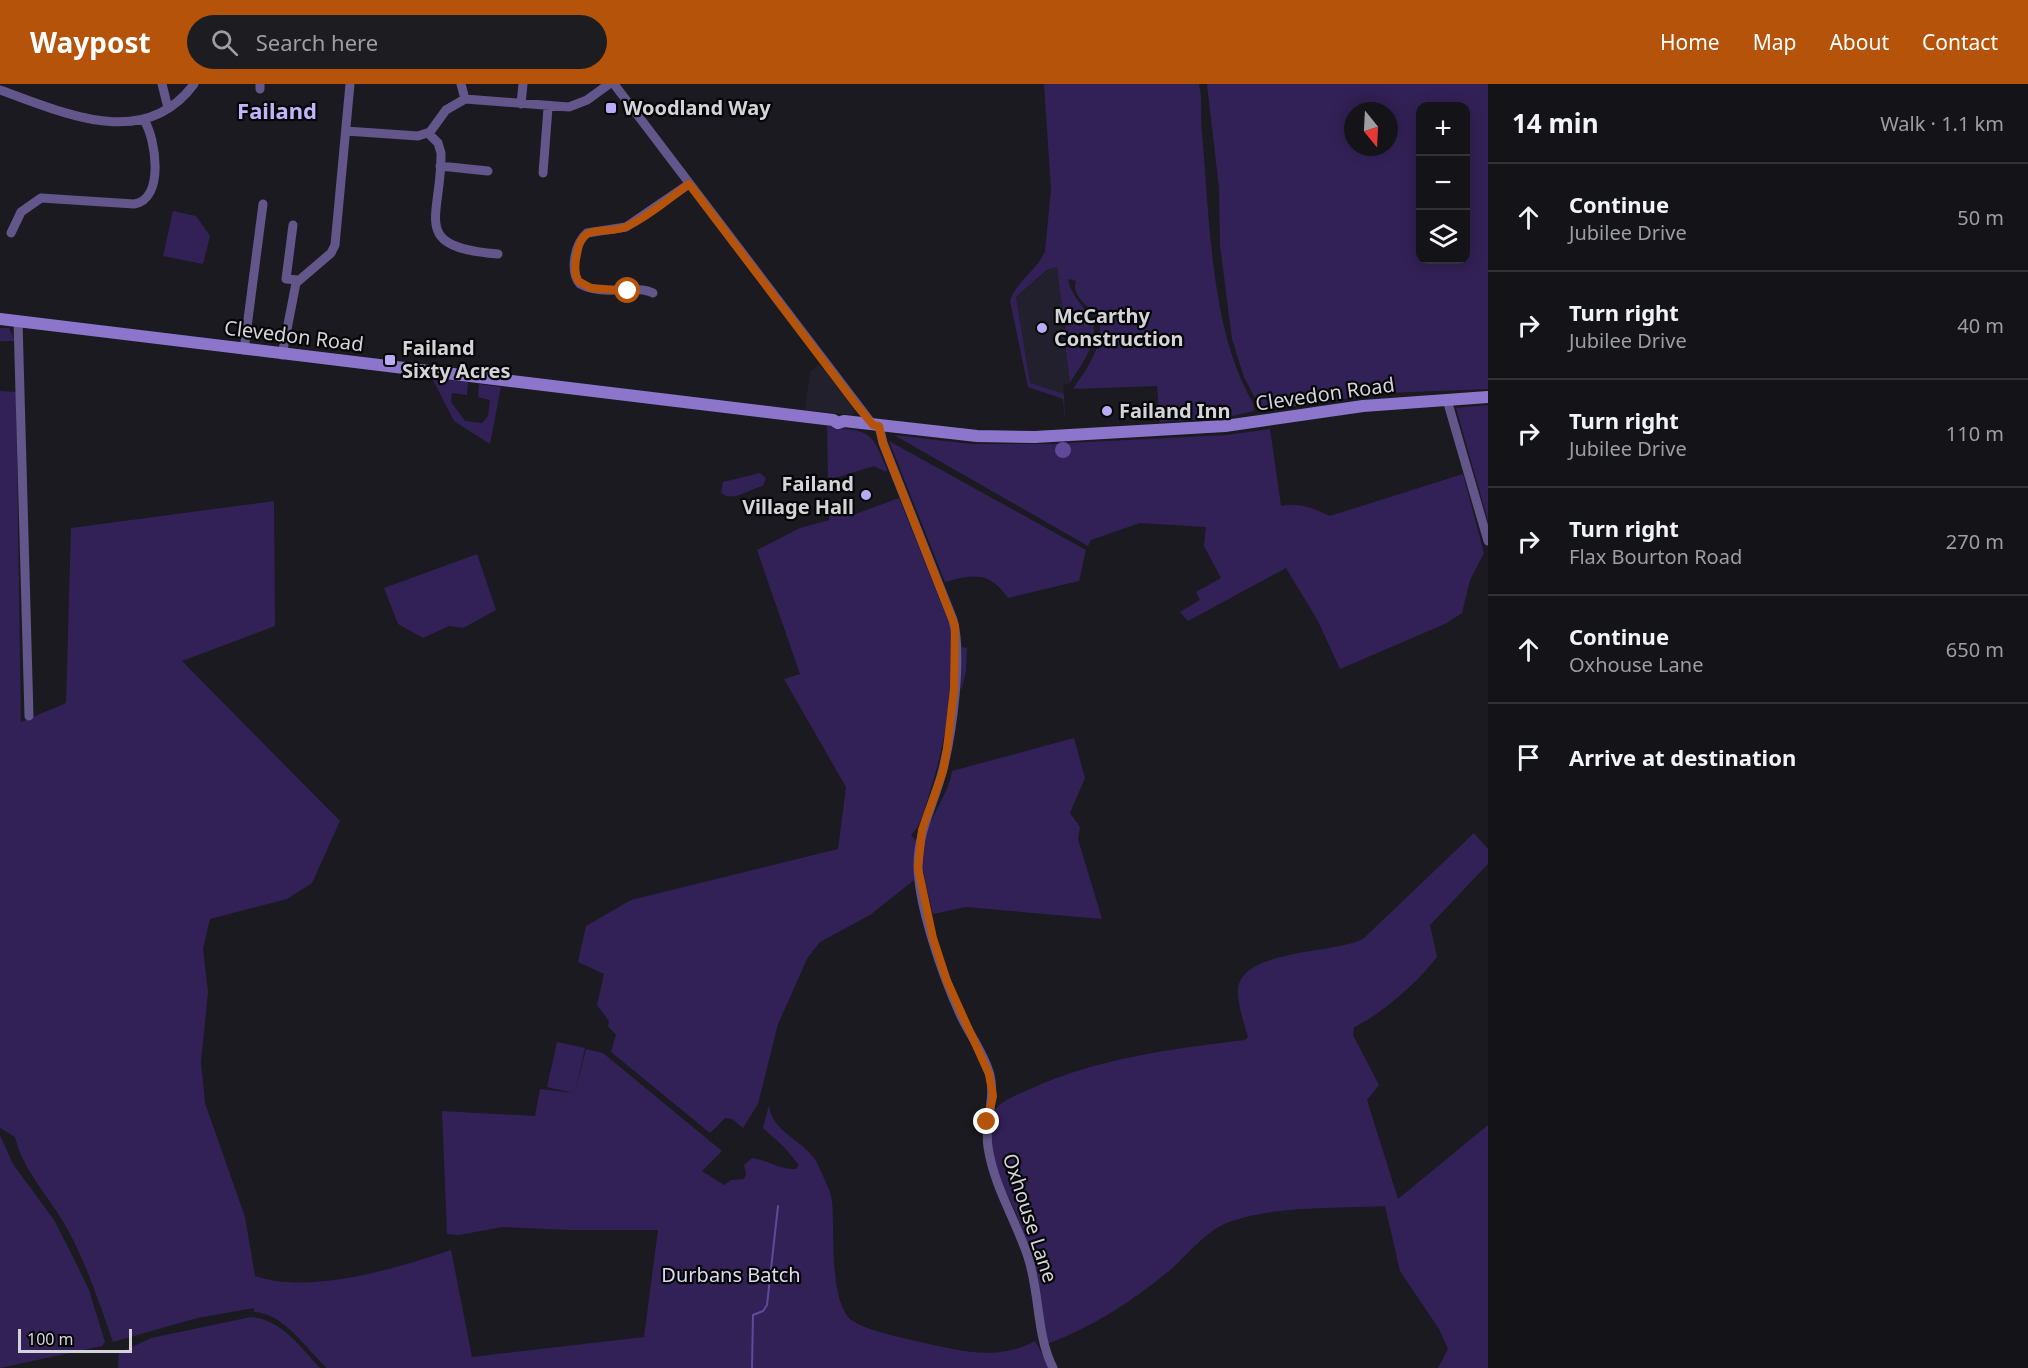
<!DOCTYPE html>
<meta charset="utf-8">
<style>
:root{--surface:#141418;--page:#1d1d21;--text:#f1f3f6;--muted:#9d9ea2;--line:#333337;--accent:#b45309}
body{margin:0;font-family:"Noto Sans",sans-serif;background:var(--page);color:var(--text)}
.controls{position:absolute;right:18px;top:18px;display:grid;overflow:hidden;border-radius:12px;box-shadow:0 3px 15px #0003}
.controls button{width:54px;height:54px;display:grid;place-items:center;padding:0;border:0;border-bottom:2px solid var(--line);background:var(--surface);color:var(--text);font:30px sans-serif}
.compass{position:absolute;left:1344px;top:18px;width:54px;height:54px;border-radius:50%;background:var(--surface);box-shadow:0 3px 15px #0003;rotate:162deg}
.scale{position:absolute;left:18px;bottom:15px;width:114px;box-sizing:border-box;padding-left:6px;border:3px solid #d4d4d8;border-top:0;font-size:16px;line-height:21px;white-space:nowrap;color:#d4d4d8;-webkit-text-stroke:4px #060608;paint-order:stroke}
.stop{position:absolute;width:18px;height:18px;margin:-14px;border:4px solid #b45309;border-radius:50%;background:#fff}
.stop.end{background:#b45309;border-color:#fff;box-shadow:0 2px 6px #0008}
.list{margin:0;padding:0;list-style:none}
h2{display:flex;justify-content:space-between;align-items:center;height:78px;margin:0;padding:0 24px;font-size:26px}
h2 small{font-size:20px;font-weight:400;color:var(--muted)}
.list li{display:grid;grid-template-columns:39px 1fr auto;gap:18px;align-items:center;box-sizing:border-box;height:108px;padding:0 24px;border-top:2px solid var(--line)}
.list b{display:block;font-size:22px;white-space:nowrap}
.list p{margin:0;font-size:20px;white-space:nowrap;color:var(--muted)}
.list em{font-size:20px;font-style:normal;color:var(--muted)}
.icon{flex:none;width:33px;height:33px;fill:none;stroke:currentColor;stroke-width:2;stroke-linecap:round;stroke-linejoin:round}
.map{position:relative;flex:none;width:1488px;height:1284px;overflow:hidden}
header{display:flex;align-items:center;gap:36px;box-sizing:border-box;height:84px;padding:0 30px;background:var(--accent);color:#fff}
header strong{font-size:28px}
nav{display:flex;gap:33px;margin-inline-start:auto;font-size:21px}
.search{width:420px;height:54px;background:var(--page);display:flex;align-items:center;gap:15px;box-sizing:border-box;padding:0 21px;border-radius:33px;color:var(--muted);font-size:22px}
main{display:flex}
aside{flex:1;background:var(--surface)}
.map>svg:first-child{display:block}
.built{fill:#22202c}
.green{fill:#322156;fill-rule:evenodd}
.water{fill:#60499a}
.lines{fill:none;stroke-linecap:round;stroke-linejoin:round}
.stream{stroke:#60499a;stroke-width:2}
.street{stroke:#63568a;stroke-width:9}
.secondary{stroke:#8c76cb;stroke-width:12}
.route{stroke:#b45309;stroke-width:8}
.poi-dot{fill:#bbaaf6;stroke:#060608;stroke-width:2}
.labels{text-anchor:middle;stroke-width:4.5;stroke-linejoin:round;paint-order:stroke}
.poi-label{font-size:20px;font-weight:bold;fill:#d4d4d8;stroke:#060608;text-anchor:start}
.street-label{font-size:20px;fill:#d4d4d8;stroke:#060608}
.park-label{font-size:20px;fill:#ddd8ef;stroke:#060608}
.quarter-label{font-size:22px;font-weight:bold;fill:#c3b3fa;stroke:#060608}
</style>
<header>
<strong>Waypost</strong>
<div class="search"><svg class="icon" aria-label="search" viewBox="0 0 24 24"><circle cx="10" cy="10" r="6"/><path d="M15 15l6 6"/></svg>Search here</div>
<nav><a>Home</a><a>Map</a><a>About</a><a>Contact</a></nav>
</header>
<main>
<div class="map">
<svg width="1488" height="1284" viewBox="0 0 1488 1284">
<rect width="100%" height="100%" fill="#1b1a20"/>
<!-- built -->
<path class="built" d="M1057,183L1067,235L1064,238L1065,259L1070,299L1063,301L1064,310L1030,300L1016,213L1048,186Z
M819,280L847,314L855,328L853,331L805,326L810,288Z"/>
<!-- green -->
<path class="green" d="M1044,0H1199C1203,16 1200,34 1202,50C1210,135 1210,245 1253,319L1254,327L1228,333L1160,338L1157,302L1073,305C1085,287 1100,268 1100,245C1100,225 1069,216 1076,197L1068,195C1071,211 1080,218 1089,231C1104,252 1081,281 1070,299L1065,259L1066,227H1063L1057,183L1047,186L1016,213L1030,299L1064,310L1065,337L1063,315L1028,303L1010,217C1016,197 1038,186 1045,167L1051,105Z
M1207,0H1488V305L1386,309L1262,327L1244,293L1232,255L1220,161L1219,104ZM1420,22H1466V176H1420ZM1353,27H1389V63H1353Z
M173,127L196,132L210,152L203,180L163,172Z
M0,244H9L15,257H0Z
M432,294L468,298L467,311L452,309L451,318L465,337L482,339L488,332L490,316L478,313L479,300L501,303L490,360L454,337Z
M0,307L16,308L21,638L66,619L71,444L274,417L275,542L182,577L340,737L312,799L287,815L210,835L203,865L208,908L201,978L205,1019L245,1133L255,1192C310,1211 398,1184 451,1166L472,1273L644,1253L658,1146H569L502,1143L459,1151L447,1150L442,1027L535,1032L540,1005L573,1009L547,1003L557,958L585,964L575,1009L586,965L603,969L722,1067L702,1087L724,1101L731,1096L744,1095L746,1090L744,1081L752,1074C768,1076 780,1086 796,1085L799,1081L784,1063L763,1044L769,1021C772,1051 809,1057 819,1083C823,1093 831,1106 832,1117C835,1147 829,1208 848,1233C858,1246 917,1257 934,1261C969,1269 1003,1275 1035,1257L1050,1284H327C306,1265 284,1229 254,1228V1224L197,1234L113,1258C100,1221 88,1184 70,1150C53,1116 24,1090 15,1053L0,1044Z
M1488,321V437L1456,324Z
M827,342C871,349 870,344 887,385L886,388L874,382L828,396Z
M1270,345L1281,422C1300,419 1313,424 1330,432L1463,390L1484,469L1470,496L1462,529L1447,539L1340,585L1318,537L1286,484L1188,537L1180,528L1200,516L1196,508L1221,494L1204,462L1206,443L1140,439L1091,456L1088,462L894,351L971,360H1059L1055,364L1057,370L1071,364L1068,359L1227,351Z
M889,357L1086,466L1079,497L1008,514C990,487 973,490 945,498Z
M760,389L766,394L763,402C749,405 730,420 721,408L723,398Z
M899,414L951,544C955,602 946,659 928,714C924,727 921,742 911,751L916,757L914,796L870,831L820,858L808,873L778,940L758,1020L743,1044L732,1035L725,1034L710,1049L611,968L616,951L608,942L609,937L597,921L604,890L578,878L586,842L631,816L838,765L846,703L784,595L800,590L757,466L800,444L829,436V421L831,431H840V423L853,431Z
M477,470L496,526L463,544L449,542L423,554L398,540L384,504Z
M962,563L967,564L966,587L961,607Z
M1074,654L1085,694L1070,729L1080,743L1078,755L1102,835L966,823L933,830C928,807 918,779 924,756C930,732 948,712 952,687Z
M1474,749L1488,765V780L1430,841L1437,873C1418,898 1382,930 1354,943L1353,951L1379,1001L1367,1016L1398,1115L1488,1041V1284H1438L1448,1265L1439,1245L1400,1187L1385,1122C1334,1125 1277,1121 1229,1138C1205,1147 1188,1171 1169,1187C1131,1218 1093,1243 1047,1260C1041,1215 1033,1173 1017,1131C1008,1109 992,1088 991,1063C990,1054 989,1035 994,1027C1002,1016 1016,1011 1028,1006C1097,974 1171,965 1245,956L1248,953C1244,939 1238,922 1238,908C1237,865 1335,870 1363,855Z
M0,1051L13,1080L54,1136L72,1171L89,1206L105,1258L102,1262L0,1284Z
M251,1233C282,1236 299,1262 320,1284H118L119,1269L151,1254Z"/>
<!-- water -->
<path class="water" d="M1055 366a8 8 0 1 1 16 0a8 8 0 1 1-16 0Z"/>
<g class="lines">
<!-- stream -->
<path class="stream" d="M752,1284L753,1231L763,1227L767,1221L778,1122"/>
<!-- street -->
<path class="street" d="M162,0L168,24
M461,0L465,15
M614,0L873,341
M260,5V0
M0,6C63,28 144,68 194,0
M521,20L523,0
M346,47L418,52L430,48L446,26L465,15L569,23L587,16L609,0
M428,49L438,59L441,69C442,134 408,163 498,170
M440,82L488,87
M543,89L548,24
M293,141L286,195L298,196
M11,149L21,128L41,114L134,120C165,115 156,55 144,36
M653,209C637,200 602,213 580,200C569,187 575,159 587,149L626,143L689,100
M18,237L29,632
M244,266L263,120
M282,271L296,199L331,169L335,161L350,0
M1447,316L1488,457
M879,342L883,359L953,536C963,572 952,649 943,685C935,718 918,746 918,781C918,822 943,892 960,930C969,950 984,969 990,991C996,1016 984,1038 988,1063C994,1103 1016,1136 1028,1173C1040,1209 1036,1250 1053,1284"/>
<!-- secondary -->
<path class="secondary" d="M0,235L833,336L838,339L844,337L977,352L1035,353L1225,342L1363,322L1488,313"/>
</g>
<g class="lines">
<!-- route -->
<path class="route" d="M628,207L591,204L578,197C574,189 575,179 577,170C582,135 607,153 628,142C649,132 670,114 689,100L858,323L873,341L879,342L883,359L955,542L954,605L947,665L943,687L922,746L918,784L933,854L947,897L989,990L993,1012L987,1038"/>
</g>
<!-- markers -->
<g class="poi-dot">
<rect x="605" y="18" width="12" height="12" rx="3"/>
<circle cx="1042" cy="244" r="6"/>
<rect x="384" y="270" width="12" height="12" rx="3"/>
<circle cx="1107" cy="327" r="6"/>
<circle cx="866" cy="411" r="6"/>
</g>
<g class="labels">
<!-- poi labels -->
<g class="poi-label">
<text x="623" y="31">Woodland Way</text>
<text x="1054" y="239">McCarthy<tspan x="1054" dy="23">Construction</tspan></text>
<text x="402" y="271">Failand<tspan x="402" dy="23">Sixty Acres</tspan></text>
<text x="1119" y="334">Failand Inn</text>
<text x="854" y="407" text-anchor="end">Failand<tspan x="854" dy="23">Village Hall</tspan></text>
</g>
<!-- street labels -->
<g class="street-label">
<text transform="translate(294 252) rotate(7)" y="7">Clevedon Road</text>
<text transform="translate(1325 310) rotate(-8)" y="7">Clevedon Road</text>
<text transform="translate(1030 1134) rotate(72)" y="7">Oxhouse Lane</text>
</g>
<!-- park labels -->
<g class="park-label">
<text x="731" y="1198">Durbans Batch</text>
</g>
<!-- quarter labels -->
<g class="quarter-label">
<text x="277" y="35">Failand</text>
</g>
</g>
</svg>
<div class="controls">
<button>+</button>
<button>−</button>
<button><svg class="icon" aria-label="layers" viewBox="0 0 24 24"><path d="M12 4l9 5-9 5-9-5zM3 14l9 5 9-5"/></svg></button>
</div>
<svg class="compass" viewBox="-18 -18 36 36"><path d="M0-13l5 13h-10z" fill="#e53935"/><path d="M0 13l5-13h-10z" fill="#9d9ea2"/></svg>
<div class="scale">100 m</div>
<div class="stop" style="left:628px;top:207px"></div>
<div class="stop end" style="left:987px;top:1038px"></div>
</div>
<aside>
<h2>14 min<small>Walk · 1.1 km</small></h2>
<ul class="list">
<li><svg class="icon" aria-label="ahead" viewBox="0 0 24 24"><path d="M12 20V5M6 11l6-6 6 6"/></svg><div><b>Continue</b><p>Jubilee Drive</p></div><em>50 m</em></li>
<li><svg class="icon" aria-label="right" viewBox="0 0 24 24"><path d="M7 20v-9h11M14 6l5 5-5 5"/></svg><div><b>Turn right</b><p>Jubilee Drive</p></div><em>40 m</em></li>
<li><svg class="icon" aria-label="right" viewBox="0 0 24 24"><path d="M7 20v-9h11M14 6l5 5-5 5"/></svg><div><b>Turn right</b><p>Jubilee Drive</p></div><em>110 m</em></li>
<li><svg class="icon" aria-label="right" viewBox="0 0 24 24"><path d="M7 20v-9h11M14 6l5 5-5 5"/></svg><div><b>Turn right</b><p>Flax Bourton Road</p></div><em>270 m</em></li>
<li><svg class="icon" aria-label="ahead" viewBox="0 0 24 24"><path d="M12 20V5M6 11l6-6 6 6"/></svg><div><b>Continue</b><p>Oxhouse Lane</p></div><em>650 m</em></li>
<li><svg class="icon" aria-label="arrive" viewBox="0 0 24 24"><path d="M6 21V4h12l-3 4 3 4H6"/></svg><div><b>Arrive at destination</b></div></li>
</ul>
</aside>
</main>
